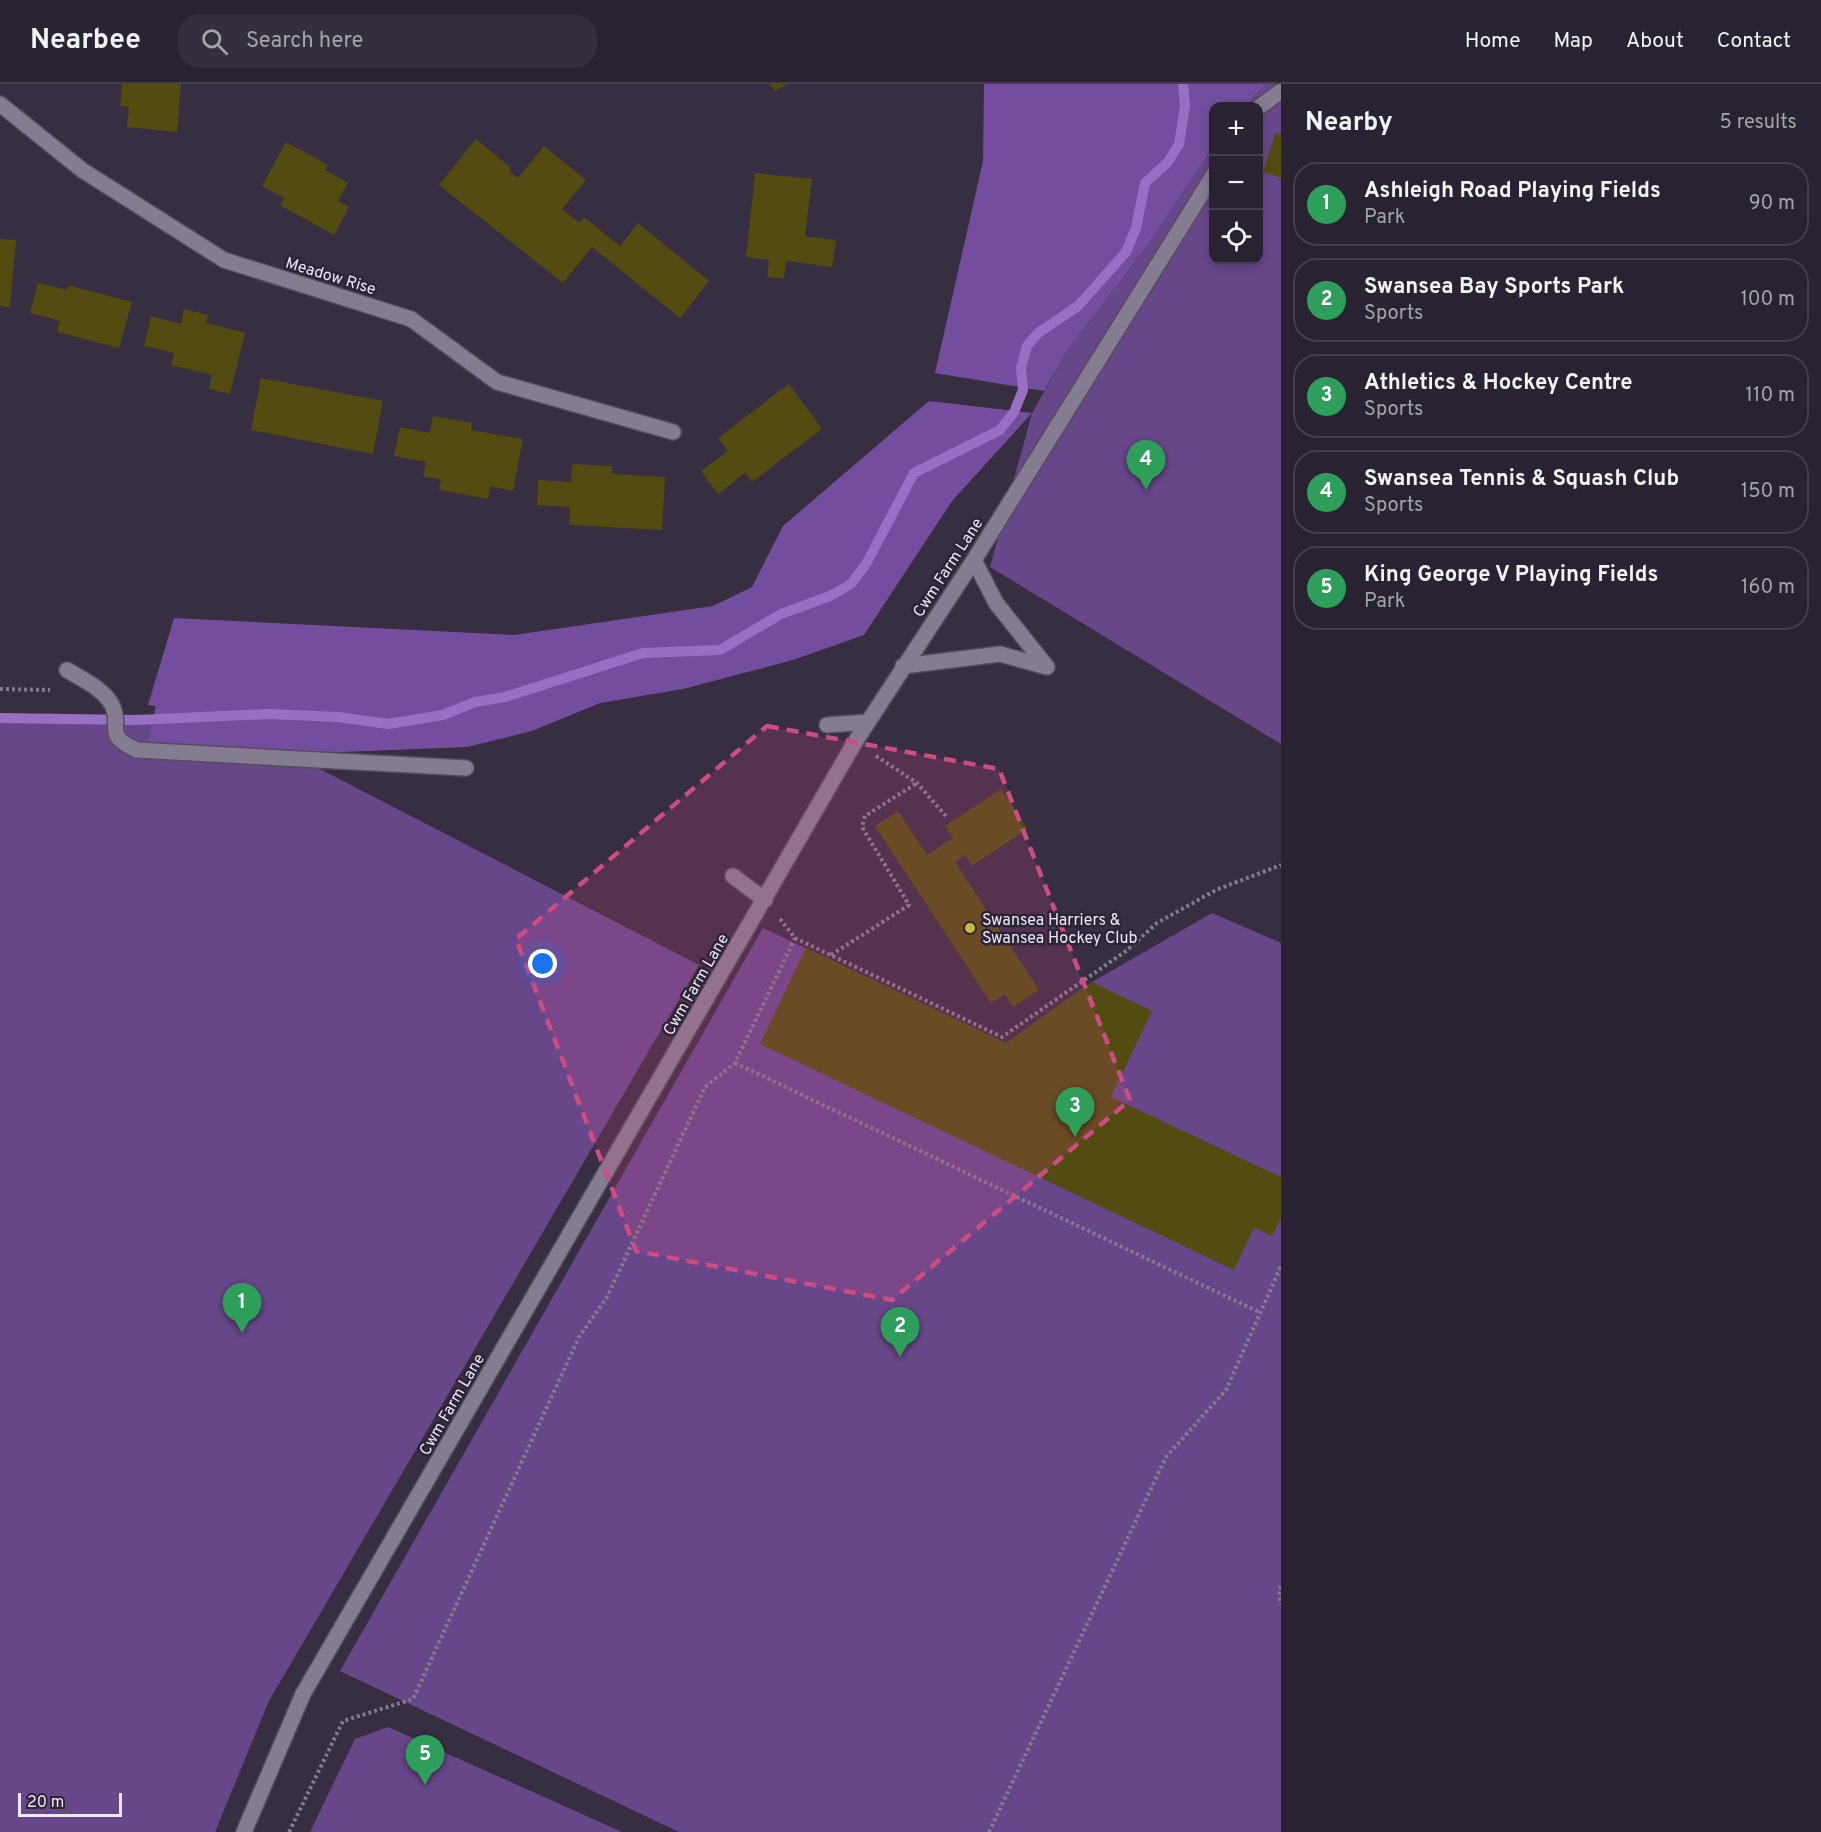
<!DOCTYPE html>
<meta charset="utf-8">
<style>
:root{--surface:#292231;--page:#352f3d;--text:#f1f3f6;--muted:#a5a4ab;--line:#453f4d;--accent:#caba3a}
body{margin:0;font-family:Overpass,sans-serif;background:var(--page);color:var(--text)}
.controls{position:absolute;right:18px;top:18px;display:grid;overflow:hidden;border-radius:12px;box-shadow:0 3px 9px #0003}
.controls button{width:54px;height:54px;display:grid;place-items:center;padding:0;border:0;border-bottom:2px solid var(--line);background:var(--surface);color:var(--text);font:30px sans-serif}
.scale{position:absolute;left:18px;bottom:15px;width:104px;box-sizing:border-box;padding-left:6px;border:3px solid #eee9f5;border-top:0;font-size:16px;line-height:21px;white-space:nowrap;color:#eee9f5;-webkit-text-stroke:4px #2d2537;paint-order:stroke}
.you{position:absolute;left:543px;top:880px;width:21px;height:21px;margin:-15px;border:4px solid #fff;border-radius:50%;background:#1a73e8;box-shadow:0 0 0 9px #1a73e833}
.badge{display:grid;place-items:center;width:39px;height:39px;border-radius:50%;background:var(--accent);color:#fff;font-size:20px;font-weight:700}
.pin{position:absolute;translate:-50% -50px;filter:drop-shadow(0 2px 3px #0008)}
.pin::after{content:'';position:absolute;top:32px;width:21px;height:18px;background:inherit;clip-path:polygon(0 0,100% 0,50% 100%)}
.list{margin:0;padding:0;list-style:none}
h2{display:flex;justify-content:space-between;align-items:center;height:78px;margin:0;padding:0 24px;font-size:26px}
h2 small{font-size:20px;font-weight:400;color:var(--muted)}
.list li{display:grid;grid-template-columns:39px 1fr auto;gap:18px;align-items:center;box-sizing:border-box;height:84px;margin:0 12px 12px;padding:0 12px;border:2px solid var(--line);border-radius:24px}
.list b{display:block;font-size:22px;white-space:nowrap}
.list p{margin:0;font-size:20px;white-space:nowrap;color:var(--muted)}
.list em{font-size:20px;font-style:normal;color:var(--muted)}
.icon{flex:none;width:33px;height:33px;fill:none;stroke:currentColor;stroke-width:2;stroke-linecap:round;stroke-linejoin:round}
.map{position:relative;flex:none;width:1281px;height:1748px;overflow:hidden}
header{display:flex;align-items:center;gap:36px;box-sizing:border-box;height:84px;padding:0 30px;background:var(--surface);border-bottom:2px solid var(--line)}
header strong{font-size:28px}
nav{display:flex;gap:33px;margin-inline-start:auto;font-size:21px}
.search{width:420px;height:54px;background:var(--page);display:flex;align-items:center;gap:15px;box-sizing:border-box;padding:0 21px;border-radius:24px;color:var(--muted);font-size:22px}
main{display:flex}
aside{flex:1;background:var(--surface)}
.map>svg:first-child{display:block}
.green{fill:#68468a}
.forest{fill:#754d9e}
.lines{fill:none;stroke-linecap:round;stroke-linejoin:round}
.stream{stroke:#9870c3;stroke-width:10}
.building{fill:#534c10}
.lane-casing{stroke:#544d5d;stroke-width:18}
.street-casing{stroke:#544d5d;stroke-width:18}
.path{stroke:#837b8b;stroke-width:4;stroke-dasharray:3 3;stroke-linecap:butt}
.lane{stroke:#857c92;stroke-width:15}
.street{stroke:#857c92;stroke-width:15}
.marked{fill:#cd4c82;fill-opacity:0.2;stroke:#cd4c82;stroke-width:4.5;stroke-dasharray:12 8;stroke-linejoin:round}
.poi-dot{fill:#caba3a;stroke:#2d2537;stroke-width:2}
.labels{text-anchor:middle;stroke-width:5;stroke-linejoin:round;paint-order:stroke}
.street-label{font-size:16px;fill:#eee9f5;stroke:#2d2537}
.poi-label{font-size:16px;fill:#eee9f5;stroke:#2d2537;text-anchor:start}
</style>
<header>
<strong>Nearbee</strong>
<div class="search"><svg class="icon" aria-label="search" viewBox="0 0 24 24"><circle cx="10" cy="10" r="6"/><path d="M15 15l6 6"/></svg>Search here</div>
<nav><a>Home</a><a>Map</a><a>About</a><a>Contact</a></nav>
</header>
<main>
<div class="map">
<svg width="1281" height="1748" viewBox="0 0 1281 1748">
<rect width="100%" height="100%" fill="#372e41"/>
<!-- green -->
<path class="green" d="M1266,0H1281V660L990,483L1032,329L1068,266L1150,158L1213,63L1214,176H1258V22H1245Z
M136,636L291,670L699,881L269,1617L215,1748H0V638Z
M1212,829L1281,859V1748H679L340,1587L763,844L1006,959L1092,898Z
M388,1643L622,1748H310L355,1655Z"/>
<!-- forest -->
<path class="forest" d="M984,0H1266L1245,22H1214L1213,63L1150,158L1068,266L1044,307L935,289L983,77Z
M929,317L1032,329L952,417L864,551L793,576L683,605L600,619L532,647L467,663L291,670H145L156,622L148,621L174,534L514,551L713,522L752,503L783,442Z"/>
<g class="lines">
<!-- stream -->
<path class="stream" d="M0,634L136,636L269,630L338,633L388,640L443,631L475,618L505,613L643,569L720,566L781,530L830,512L851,500L866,480L914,389L1000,346L1014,328L1023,306L1021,284L1027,262L1038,249L1078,222L1126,168L1136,144L1145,99L1168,78L1179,60L1185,22L1183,0"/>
</g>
<!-- building -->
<path class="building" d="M122,0H181L177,48L127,43L129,23L120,22Z
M770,0H788L775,7Z
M1275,49L1281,51V94L1263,88Z
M476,55L511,84L509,87L518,94L544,62L586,96L562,125L580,139L584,133L620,162L638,139L709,197L680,234L592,163L563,199L439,101Z
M286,58L328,81L325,86L348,99L338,117L349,123L334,151L280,121L284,114L262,102Z
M755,89L812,95L805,152L836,156L832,183L786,177L784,195L767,193L769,176L746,173Z
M0,155L16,156L10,223L0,222Z
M38,199L67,206L68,201L132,218L119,264L57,248L60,237L30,229Z
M184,225L208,231L206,239L245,249L230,310L209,305L212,291L171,281L174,269L144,262L151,232L181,240Z
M261,294L383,317L373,370L251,346Z
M789,300L822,345L752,398L745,389L718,410L701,387L728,367L718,354Z
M433,332L472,339L471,346L523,355L513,407L490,402L488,415L439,406L441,396L423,392L426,378L394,372L400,343L430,349Z
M572,380L612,382V390L665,393L662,446L569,441L570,423L537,421L538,396L571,398Z
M1001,705L1028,745L972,782L965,771L955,778L1039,906L1013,923L1005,910L991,919L875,742L898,727L927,771L953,754L945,742Z
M806,864L1006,959L1092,898L1152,927L1111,1013L1281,1093V1134L1272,1152L1254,1144L1234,1186L760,960Z"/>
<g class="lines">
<!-- lane casing -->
<g class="lane-casing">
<path id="lane" d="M1258,24L1281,7
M411,235L497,298L673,348
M974,476L996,519L1047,583
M903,582L1000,570L1047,583
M67,586C82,595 104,605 112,621C123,643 102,651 137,666L466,684
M827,641L868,638
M733,792L765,816
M244,1748L303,1610L855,658L974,476L1214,90"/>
</g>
<!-- street casing -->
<g class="street-casing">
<path id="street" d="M0,20L82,86L224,176L411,235"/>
</g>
<!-- path -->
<path class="path" d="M0,605L50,606
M876,672L917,699L946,732
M780,835L795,854L1002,953L1126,867L1157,839L1216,806L1281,781
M831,871L909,821L862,743L865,732L917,699
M735,979L1259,1228
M1281,1502L1279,1512L1281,1520
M289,1748L343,1637L413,1615L579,1253L607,1213L705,1003L735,979L795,854
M989,1748L1166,1373L1226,1306L1281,1182"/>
<!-- lane -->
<use href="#lane" class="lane"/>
<!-- street -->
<use href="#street" class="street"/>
</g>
<!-- marked area -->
<path class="marked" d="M767,642L999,685L1130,1016L892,1216L636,1167L516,855Z"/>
<!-- markers -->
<circle class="poi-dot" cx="970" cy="844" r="6"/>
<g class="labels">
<!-- street labels -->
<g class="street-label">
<text transform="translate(331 191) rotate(17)" y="6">Meadow Rise</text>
<text transform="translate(947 483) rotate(-57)" y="6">Cwm Farm Lane</text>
<text transform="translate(695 900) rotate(-60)" y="6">Cwm Farm Lane</text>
<text transform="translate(451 1320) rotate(-60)" y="6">Cwm Farm Lane</text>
</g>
<!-- poi labels -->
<g class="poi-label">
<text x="982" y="841">Swansea Harriers &amp;<tspan x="982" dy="18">Swansea Hockey Club</tspan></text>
</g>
</g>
</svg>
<div class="controls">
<button>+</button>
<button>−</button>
<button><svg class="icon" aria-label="locate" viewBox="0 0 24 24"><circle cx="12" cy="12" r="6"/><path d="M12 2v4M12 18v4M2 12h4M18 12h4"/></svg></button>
</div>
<div class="scale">20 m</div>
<div class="you"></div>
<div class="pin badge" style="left:242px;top:1249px;background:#2e9e5b">1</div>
<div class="pin badge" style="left:900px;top:1273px;background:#2e9e5b">2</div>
<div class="pin badge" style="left:1075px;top:1053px;background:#2e9e5b">3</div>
<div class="pin badge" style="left:1146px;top:406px;background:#2e9e5b">4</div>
<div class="pin badge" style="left:425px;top:1701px;background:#2e9e5b">5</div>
</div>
<aside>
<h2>Nearby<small>5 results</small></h2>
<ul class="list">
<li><span class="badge" style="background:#2e9e5b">1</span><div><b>Ashleigh Road Playing Fields</b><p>Park</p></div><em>90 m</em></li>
<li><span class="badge" style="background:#2e9e5b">2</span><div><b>Swansea Bay Sports Park</b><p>Sports</p></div><em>100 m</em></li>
<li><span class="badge" style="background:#2e9e5b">3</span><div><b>Athletics &amp; Hockey Centre</b><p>Sports</p></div><em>110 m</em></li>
<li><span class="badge" style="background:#2e9e5b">4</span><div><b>Swansea Tennis &amp; Squash Club</b><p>Sports</p></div><em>150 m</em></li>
<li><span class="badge" style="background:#2e9e5b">5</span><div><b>King George V Playing Fields</b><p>Park</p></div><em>160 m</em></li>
</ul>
</aside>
</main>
